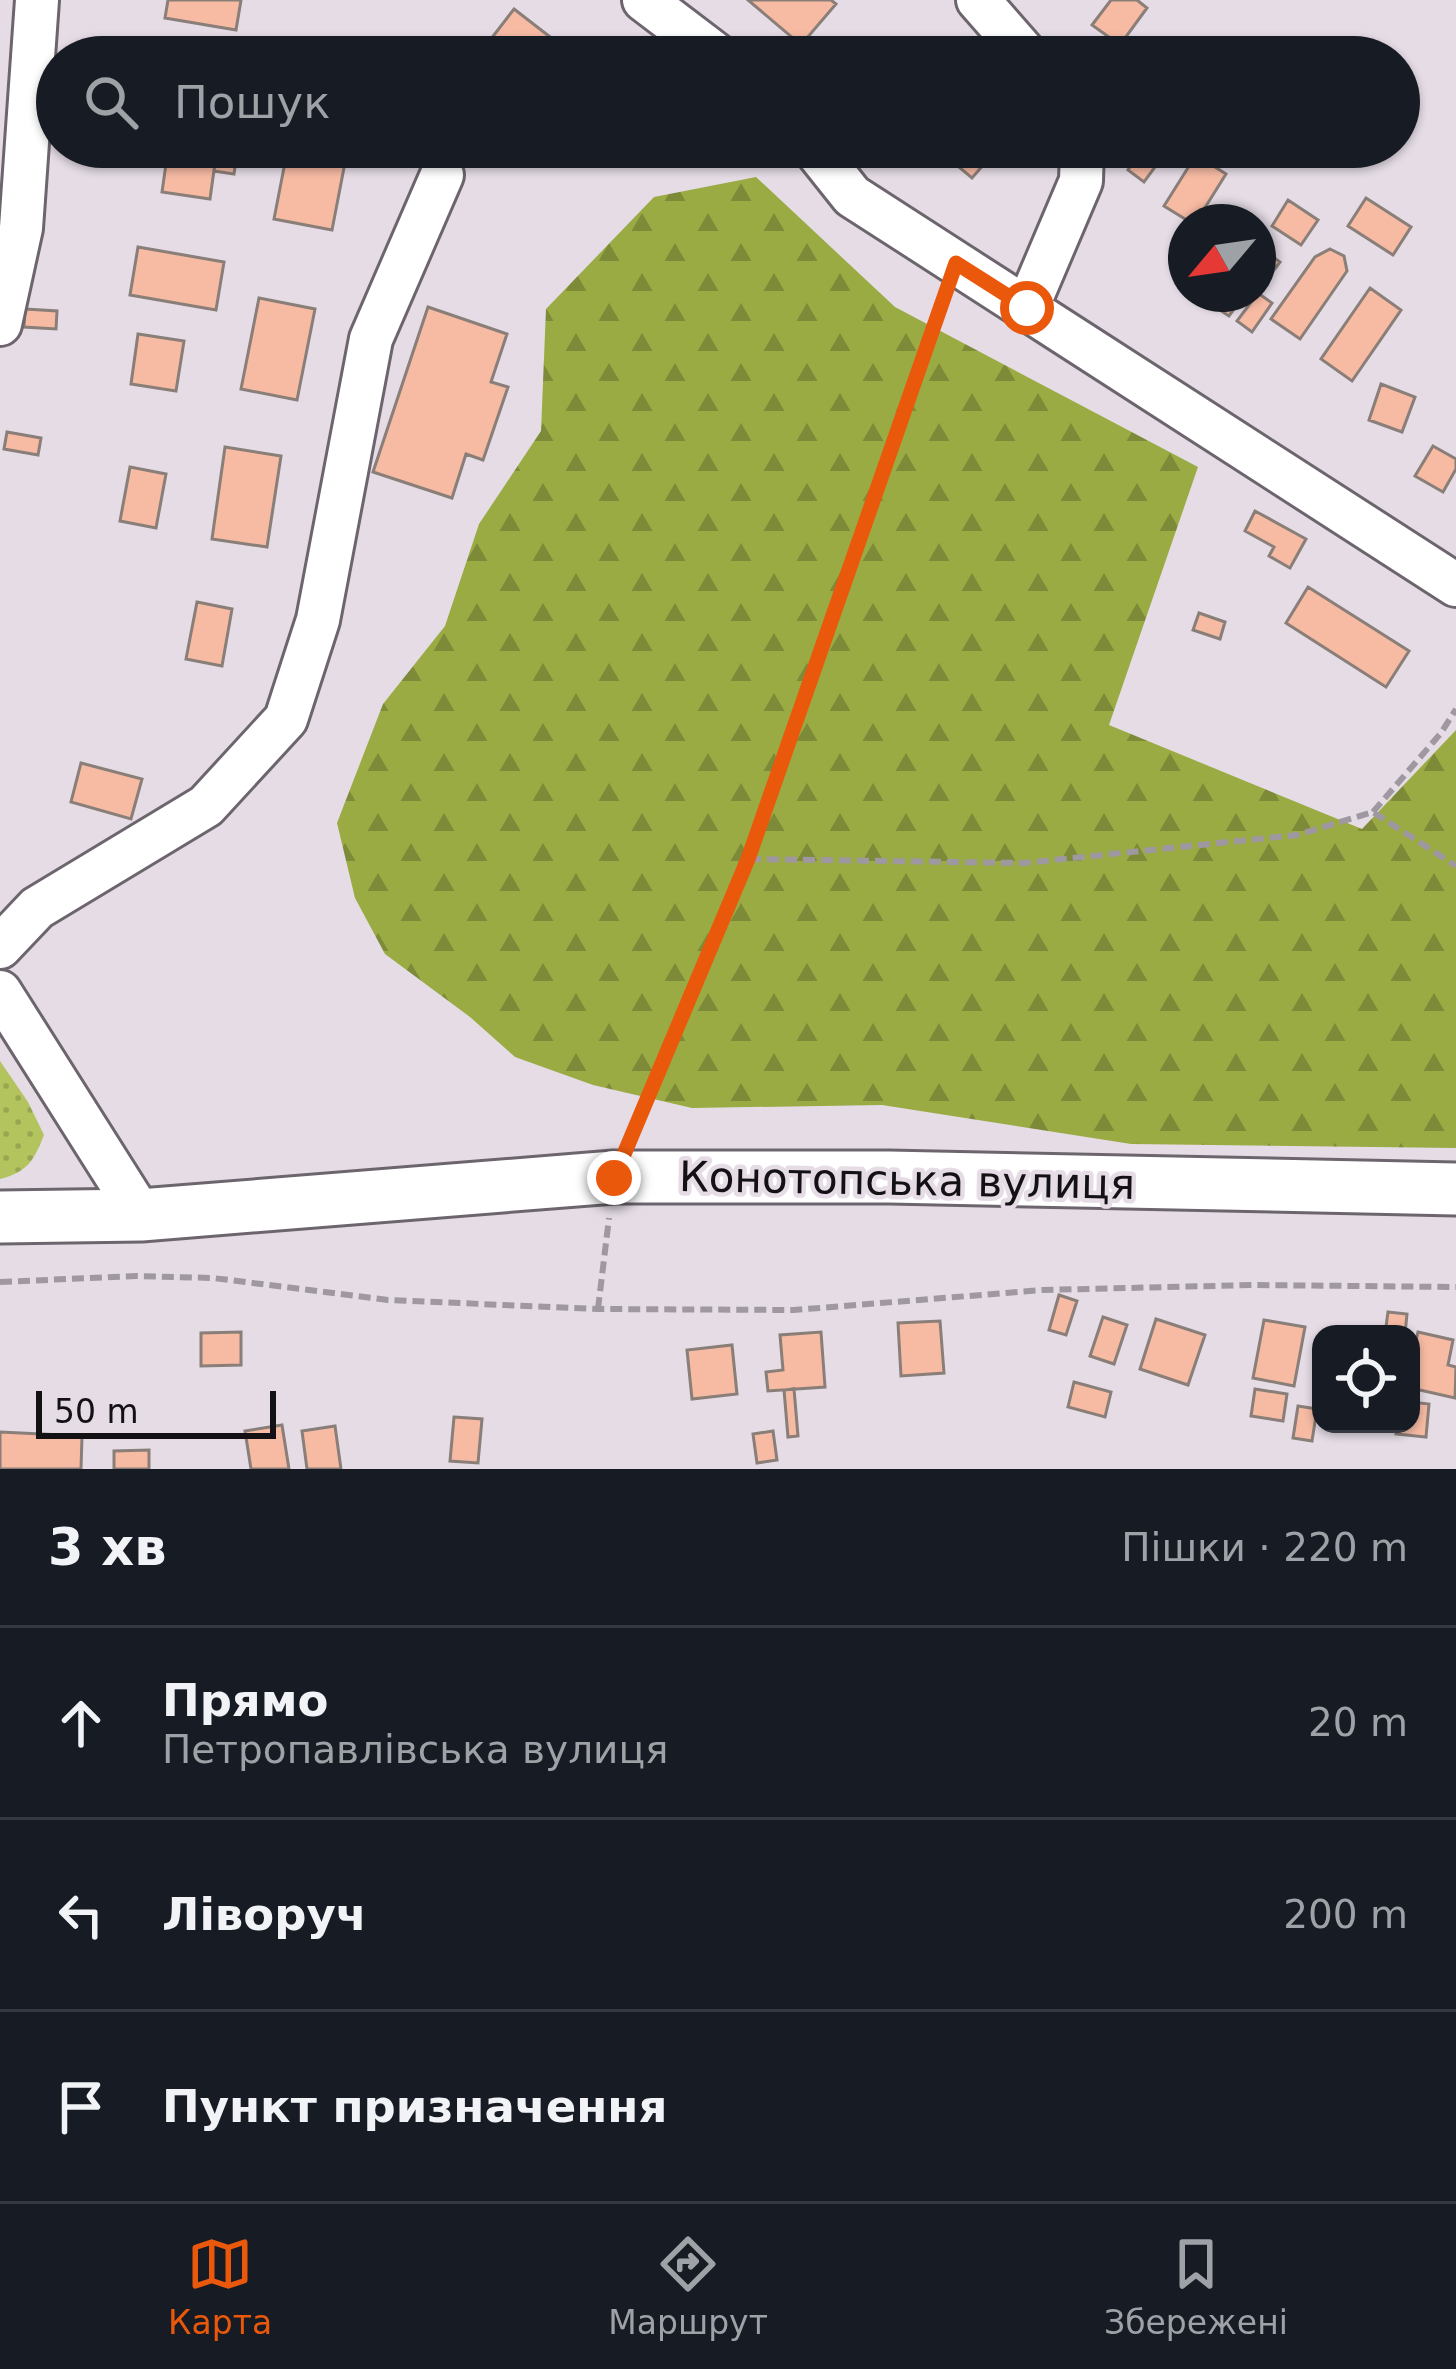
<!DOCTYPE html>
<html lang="uk">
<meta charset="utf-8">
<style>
:root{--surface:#171b24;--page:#20242c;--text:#f1f3f6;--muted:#9ea1a6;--line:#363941;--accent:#ea580c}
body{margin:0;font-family:"DejaVu Sans",sans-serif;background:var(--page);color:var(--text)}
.controls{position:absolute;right:36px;bottom:36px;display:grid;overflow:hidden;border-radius:24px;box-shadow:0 3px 9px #0004}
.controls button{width:108px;height:108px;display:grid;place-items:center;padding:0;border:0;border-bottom:3px solid var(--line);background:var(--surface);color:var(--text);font:60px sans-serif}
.compass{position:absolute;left:1168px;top:204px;width:108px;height:108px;border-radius:50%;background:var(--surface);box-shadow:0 3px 9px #0004;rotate:241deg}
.scale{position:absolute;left:36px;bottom:30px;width:240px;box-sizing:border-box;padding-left:12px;border:6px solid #141115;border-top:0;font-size:33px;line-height:42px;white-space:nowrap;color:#141115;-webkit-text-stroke:9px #e5dce6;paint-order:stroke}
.stop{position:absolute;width:36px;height:36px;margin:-27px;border:9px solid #ea580c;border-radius:50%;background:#fff}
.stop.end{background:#ea580c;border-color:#fff;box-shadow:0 3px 12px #0008}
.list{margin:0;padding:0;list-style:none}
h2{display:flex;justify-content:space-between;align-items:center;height:156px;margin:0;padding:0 48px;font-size:51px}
h2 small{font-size:39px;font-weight:400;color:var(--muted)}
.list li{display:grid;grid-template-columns:78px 1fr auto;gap:36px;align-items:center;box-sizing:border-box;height:192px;padding:0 48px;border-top:3px solid var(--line)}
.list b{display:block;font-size:45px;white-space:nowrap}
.list p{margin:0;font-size:39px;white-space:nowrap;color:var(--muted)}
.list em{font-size:39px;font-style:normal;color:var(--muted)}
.icon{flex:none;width:66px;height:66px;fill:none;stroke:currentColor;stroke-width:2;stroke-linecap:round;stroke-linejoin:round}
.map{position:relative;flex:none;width:1456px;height:1469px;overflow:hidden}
.search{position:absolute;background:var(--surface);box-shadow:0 3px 9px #0004;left:36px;right:36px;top:36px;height:132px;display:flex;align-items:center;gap:30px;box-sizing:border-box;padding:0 42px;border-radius:66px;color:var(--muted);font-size:45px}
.sheet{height:732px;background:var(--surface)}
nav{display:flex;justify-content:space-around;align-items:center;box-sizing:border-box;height:168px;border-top:3px solid var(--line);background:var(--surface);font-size:33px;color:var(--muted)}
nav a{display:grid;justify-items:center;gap:6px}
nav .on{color:var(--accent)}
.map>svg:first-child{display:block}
.grass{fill:url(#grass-dots)}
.forest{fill:url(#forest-firs)}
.building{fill:#f7bba4;stroke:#8a7e79;stroke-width:3}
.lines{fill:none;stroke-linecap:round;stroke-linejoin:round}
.minor-casing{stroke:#6d656e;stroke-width:48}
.major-casing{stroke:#6d656e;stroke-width:57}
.path{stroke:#9f98a0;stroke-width:6;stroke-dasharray:12 6;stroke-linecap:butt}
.minor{stroke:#fff;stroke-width:42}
.major{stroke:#fff;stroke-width:51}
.route{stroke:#ea580c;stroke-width:15}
.labels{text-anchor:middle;stroke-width:9;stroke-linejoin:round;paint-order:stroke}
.street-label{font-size:42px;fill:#141115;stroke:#e5dce6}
</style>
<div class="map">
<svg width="1456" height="1469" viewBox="0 0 1456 1469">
<defs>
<pattern id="grass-dots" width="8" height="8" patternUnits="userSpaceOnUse" patternTransform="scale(3)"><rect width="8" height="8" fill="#b3c35e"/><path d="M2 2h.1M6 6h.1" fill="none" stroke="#99a651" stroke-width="1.8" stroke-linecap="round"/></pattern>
<pattern id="forest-firs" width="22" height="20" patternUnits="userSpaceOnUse" patternTransform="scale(3)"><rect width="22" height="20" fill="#9bab43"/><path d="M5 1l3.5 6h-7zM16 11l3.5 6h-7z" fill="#7d8a37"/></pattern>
</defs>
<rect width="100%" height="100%" fill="#e5dce6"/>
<!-- grass -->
<path class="grass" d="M0,1061L28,1102L44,1135C34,1161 27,1172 0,1179Z"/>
<!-- forest -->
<path class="forest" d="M756,177L895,307L1198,467L1109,725L1362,829L1456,730V1148L1131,1144L882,1105L692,1108L593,1085L515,1057L470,1017L385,954L355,898L337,823L383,704L445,626L479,524L541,431L546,309L654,197Z"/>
<!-- building -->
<path class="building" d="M168,0H241L236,30L165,18Z
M748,0H831L836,4L801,45Z
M1111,0H1137L1147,8L1120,45L1092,25Z
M514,9L576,57H477Z
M288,147H348L332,230L274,219Z
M935,147H999L972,178Z
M1144,147H1188L1178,161L1166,152L1144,182L1128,170Z
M217,149L237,152L234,174L214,171Z
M1196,155L1226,174L1196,222H1190L1164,206Z
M167,157L215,163L210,199L162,192Z
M1366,198L1411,227L1393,255L1348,226Z
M1288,200L1318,220L1301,245L1272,226Z
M1258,246L1280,262L1262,286L1258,283Z
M138,247L224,262L216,310L130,295Z
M1330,249L1344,256L1347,271L1300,339L1271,319L1315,257Z
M1370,288L1401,310L1352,381L1321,359Z
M1258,293L1272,303L1252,332L1237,321Z
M1207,294H1245L1229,316L1203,299Z
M259,298L315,309L297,400L241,389Z
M428,307L507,334L491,382L508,387L483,460L466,454L452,498L373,472Z
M25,309L57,311L56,329L24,327Z
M138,334L184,341L176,391L131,384Z
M1381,384L1415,397L1402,432L1369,420Z
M7,432L41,438L38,455L4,449Z
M1433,446L1456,459V469L1443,492L1415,476Z
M225,447L281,456L267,547L212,539Z
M130,467L166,474L156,528L120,521Z
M1255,511L1306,539L1290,568L1269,556L1274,547L1245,531Z
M1308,587L1409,651L1386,687L1286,623Z
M197,602L232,609L222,666L186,659Z
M1199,613L1225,622L1220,639L1193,630Z
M81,763L142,779L131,819L71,802Z
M1059,1295L1077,1301L1066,1335L1049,1330Z
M1388,1312L1407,1314L1405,1334H1385Z
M1103,1317L1127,1325L1114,1364L1090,1356Z
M1156,1319L1205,1335L1188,1385L1140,1369Z
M1264,1320L1305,1327L1294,1386L1253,1378Z
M940,1321L944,1373L901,1376L898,1323Z
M241,1332V1365L201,1366V1333Z
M821,1332L825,1387L768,1391L766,1372L783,1370L780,1335Z
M1418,1332L1453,1340L1448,1365L1456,1367L1455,1398L1411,1388V1362Z
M732,1345L737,1394L692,1399L687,1350Z
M1074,1382L1111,1392L1105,1417L1068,1407Z
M794,1389L798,1436L788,1437L784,1390Z
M1255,1389L1287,1394L1283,1421L1251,1416Z
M1411,1402L1429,1404L1426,1437L1396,1434L1397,1424H1411Z
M1298,1406L1317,1409L1312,1441L1293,1438Z
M454,1417L482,1419L478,1463L450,1461Z
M282,1425L289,1469H251L245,1431Z
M335,1426L341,1469H307L302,1431Z
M773,1431L777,1460L757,1463L753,1434Z
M0,1432L82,1436L81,1469H0Z
M149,1450V1469H114V1451Z"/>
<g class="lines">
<!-- minor casing -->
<g class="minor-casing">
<path id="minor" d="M644,0L719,57
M978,0L1028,57
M813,147L852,196L1456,585
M1027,308L1081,181L1082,147
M0,324L21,228L37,0
M0,947L37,908L206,806L286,719L318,620L371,339L442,175
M0,992L141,1215"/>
</g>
<!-- major casing -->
<g class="major-casing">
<path id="major" d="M0,1217L141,1215L614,1177H889L1456,1189"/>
</g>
<!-- path -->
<path class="path" d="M1373,812L1441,733L1456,709
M749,859L1024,863L1297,835L1373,812L1456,866
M632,1137L748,858L945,295
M0,1282L136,1276L213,1278L388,1300L598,1309L794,1310L1043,1290L1253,1285L1456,1287
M598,1309L609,1218"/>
<!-- minor -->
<use href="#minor" class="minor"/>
<!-- major -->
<use href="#major" class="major"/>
</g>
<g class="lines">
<!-- route -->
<path class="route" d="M614,1178L748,859L956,263L1027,308"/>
</g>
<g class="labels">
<!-- street labels -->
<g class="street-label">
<text transform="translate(907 1180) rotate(1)" y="15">Конотопська вулиця</text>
</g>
</g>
</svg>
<div class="controls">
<button><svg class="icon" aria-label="locate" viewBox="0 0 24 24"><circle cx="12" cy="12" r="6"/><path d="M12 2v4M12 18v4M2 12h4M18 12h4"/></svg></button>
</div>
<svg class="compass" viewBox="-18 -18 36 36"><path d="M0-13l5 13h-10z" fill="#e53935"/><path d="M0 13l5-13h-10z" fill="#9ea1a6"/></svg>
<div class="scale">50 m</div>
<div class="stop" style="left:1027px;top:308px"></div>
<div class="stop end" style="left:614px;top:1178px"></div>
<div class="search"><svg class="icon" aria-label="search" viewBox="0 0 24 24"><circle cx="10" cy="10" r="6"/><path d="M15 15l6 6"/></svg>Пошук</div>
</div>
<section class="sheet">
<h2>3 хв<small>Пішки · 220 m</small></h2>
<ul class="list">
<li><svg class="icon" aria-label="ahead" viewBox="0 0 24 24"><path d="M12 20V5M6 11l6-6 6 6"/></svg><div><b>Прямо</b><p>Петропавлівська вулиця</p></div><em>20 m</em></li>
<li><svg class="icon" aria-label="left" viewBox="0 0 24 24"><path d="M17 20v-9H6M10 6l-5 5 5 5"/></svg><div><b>Ліворуч</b></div><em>200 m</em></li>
<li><svg class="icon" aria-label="arrive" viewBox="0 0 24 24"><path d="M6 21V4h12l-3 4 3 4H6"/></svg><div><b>Пункт призначення</b></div></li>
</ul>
</section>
<nav>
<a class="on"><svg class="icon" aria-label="map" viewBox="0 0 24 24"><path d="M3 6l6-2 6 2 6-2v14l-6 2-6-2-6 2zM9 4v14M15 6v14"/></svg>Карта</a>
<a><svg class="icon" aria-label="directions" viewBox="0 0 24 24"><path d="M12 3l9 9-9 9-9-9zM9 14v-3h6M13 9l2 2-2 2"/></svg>Маршрут</a>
<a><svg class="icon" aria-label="saved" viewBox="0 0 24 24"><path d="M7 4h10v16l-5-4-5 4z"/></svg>Збережені</a>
</nav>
